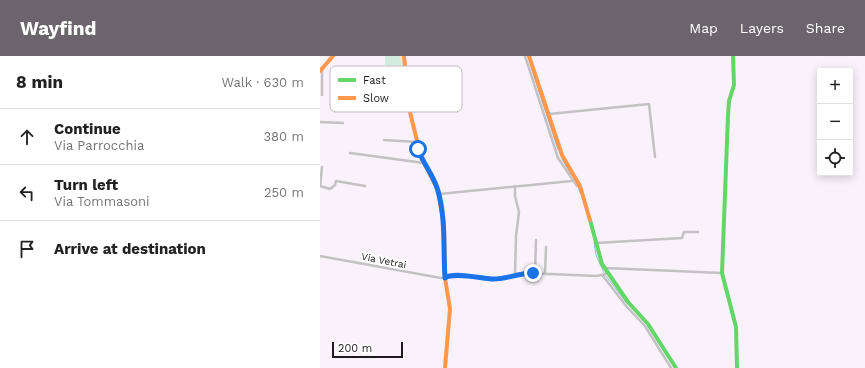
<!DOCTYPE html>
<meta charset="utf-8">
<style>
:root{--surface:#fff;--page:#f6f6f6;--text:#222;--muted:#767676;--line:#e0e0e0;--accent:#6b646c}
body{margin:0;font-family:"Work Sans",sans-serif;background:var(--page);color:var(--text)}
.controls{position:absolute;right:12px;top:12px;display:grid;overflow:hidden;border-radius:4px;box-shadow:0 2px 10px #0003}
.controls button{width:36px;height:36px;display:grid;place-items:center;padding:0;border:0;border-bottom:1px solid var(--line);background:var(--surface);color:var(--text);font:20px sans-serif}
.scale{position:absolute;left:12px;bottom:10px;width:71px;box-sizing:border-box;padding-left:4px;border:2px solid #1e181f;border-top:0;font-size:11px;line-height:14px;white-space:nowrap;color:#1e181f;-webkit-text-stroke:3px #fff;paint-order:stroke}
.stop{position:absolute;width:12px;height:12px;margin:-9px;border:3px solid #1a73e8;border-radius:50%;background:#fff}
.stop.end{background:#1a73e8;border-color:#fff;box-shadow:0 1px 4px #0008}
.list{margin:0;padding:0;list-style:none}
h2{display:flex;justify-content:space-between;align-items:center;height:52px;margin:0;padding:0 16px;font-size:17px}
h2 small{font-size:13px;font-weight:400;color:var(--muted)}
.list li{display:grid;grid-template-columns:26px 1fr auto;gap:12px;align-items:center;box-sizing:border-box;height:56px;padding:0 16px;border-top:1px solid var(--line)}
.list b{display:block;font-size:15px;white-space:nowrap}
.list p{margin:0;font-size:13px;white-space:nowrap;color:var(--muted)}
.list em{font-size:13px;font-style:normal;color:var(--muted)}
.icon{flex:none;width:22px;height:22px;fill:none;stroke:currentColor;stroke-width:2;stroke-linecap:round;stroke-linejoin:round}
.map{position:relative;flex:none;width:545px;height:312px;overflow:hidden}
header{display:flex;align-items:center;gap:24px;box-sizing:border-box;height:56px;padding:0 20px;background:var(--accent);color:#fff}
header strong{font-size:19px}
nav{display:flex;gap:22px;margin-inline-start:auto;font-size:14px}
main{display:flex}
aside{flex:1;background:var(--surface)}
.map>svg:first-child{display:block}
.green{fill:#d3ece1}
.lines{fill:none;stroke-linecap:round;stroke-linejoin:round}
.stream{stroke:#8fbfd8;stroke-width:1}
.street{stroke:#c3c1c4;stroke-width:2.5}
.fast{stroke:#63d668;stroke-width:4}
.slow{stroke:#ff974d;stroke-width:4}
.route{stroke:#1a73e8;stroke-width:5}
.labels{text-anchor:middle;stroke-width:4;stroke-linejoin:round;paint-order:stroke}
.street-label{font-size:10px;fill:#1e181f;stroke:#fff}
.key{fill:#fff;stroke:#bcbabc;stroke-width:1}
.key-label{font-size:11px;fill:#1e181f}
</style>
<header>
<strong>Wayfind</strong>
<nav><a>Map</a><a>Layers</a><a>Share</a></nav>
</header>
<main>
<aside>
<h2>8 min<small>Walk · 630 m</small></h2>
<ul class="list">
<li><svg class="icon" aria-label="ahead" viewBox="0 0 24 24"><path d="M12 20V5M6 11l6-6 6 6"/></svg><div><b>Continue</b><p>Via Parrocchia</p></div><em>380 m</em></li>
<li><svg class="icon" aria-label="left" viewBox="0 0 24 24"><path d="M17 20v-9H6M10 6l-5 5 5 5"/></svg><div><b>Turn left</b><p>Via Tommasoni</p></div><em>250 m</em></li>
<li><svg class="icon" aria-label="arrive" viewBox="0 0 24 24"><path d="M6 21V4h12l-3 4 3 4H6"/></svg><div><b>Arrive at destination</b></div></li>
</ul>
</aside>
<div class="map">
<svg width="545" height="312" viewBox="0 0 545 312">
<rect width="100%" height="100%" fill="#faf2fa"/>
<!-- green -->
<path class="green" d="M65,0H81L84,10L65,9Z"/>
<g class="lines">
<!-- stream -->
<path class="stream" d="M210,8L238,94
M241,101L251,119
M258,130L260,137
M274,186L276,199L284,217
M286,220L306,246"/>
<!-- street -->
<path class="street" d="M205,0L238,102L257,130
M2,39V13
M229,58L329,48L335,101
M0,66L23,67
M64,84L97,86
M30,97L104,107
M0,130L10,133L15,129L16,125L45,130
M0,130L2,111
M119,138L252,125
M276,187L362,182L364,176H378
M0,200L121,222L136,220L179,223L205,217L277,220L286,218
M285,212L402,217
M195,218L196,180L199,156L195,140V130
M215,218L216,184
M225,218L226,191
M283,220L307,251L325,270L351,312"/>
<!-- fast -->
<path class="fast" d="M413,0L414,29L409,45L408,59L402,217L416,271L417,312
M270,164L282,208L308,246L328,268L356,312"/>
<!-- slow -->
<path class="slow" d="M84,0L90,56L101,101L118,134L124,171L125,222L130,253L125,312
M209,0L242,99L260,130L270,164
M0,15L13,0"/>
</g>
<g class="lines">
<!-- route -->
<path class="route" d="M98,93C103,108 114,119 118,135C126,163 123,192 125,222C133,216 160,222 171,223C185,224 198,217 213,217"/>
</g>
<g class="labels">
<!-- street labels -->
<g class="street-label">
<text transform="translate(64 204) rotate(11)" y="4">Via Vetrai</text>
</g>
</g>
<!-- legend -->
<rect x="10" y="10" width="132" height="46" rx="6" class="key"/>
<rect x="18" y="22" width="18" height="4" fill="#63d668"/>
<rect x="18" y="40" width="18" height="4" fill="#ff974d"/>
<g class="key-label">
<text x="43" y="28">Fast</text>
<text x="43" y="46">Slow</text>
</g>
</svg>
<div class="controls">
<button>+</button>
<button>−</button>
<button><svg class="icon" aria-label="locate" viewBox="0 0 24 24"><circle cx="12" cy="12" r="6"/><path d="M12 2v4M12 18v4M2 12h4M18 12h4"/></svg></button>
</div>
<div class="scale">200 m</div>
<div class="stop" style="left:98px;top:93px"></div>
<div class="stop end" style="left:213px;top:217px"></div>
</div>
</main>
